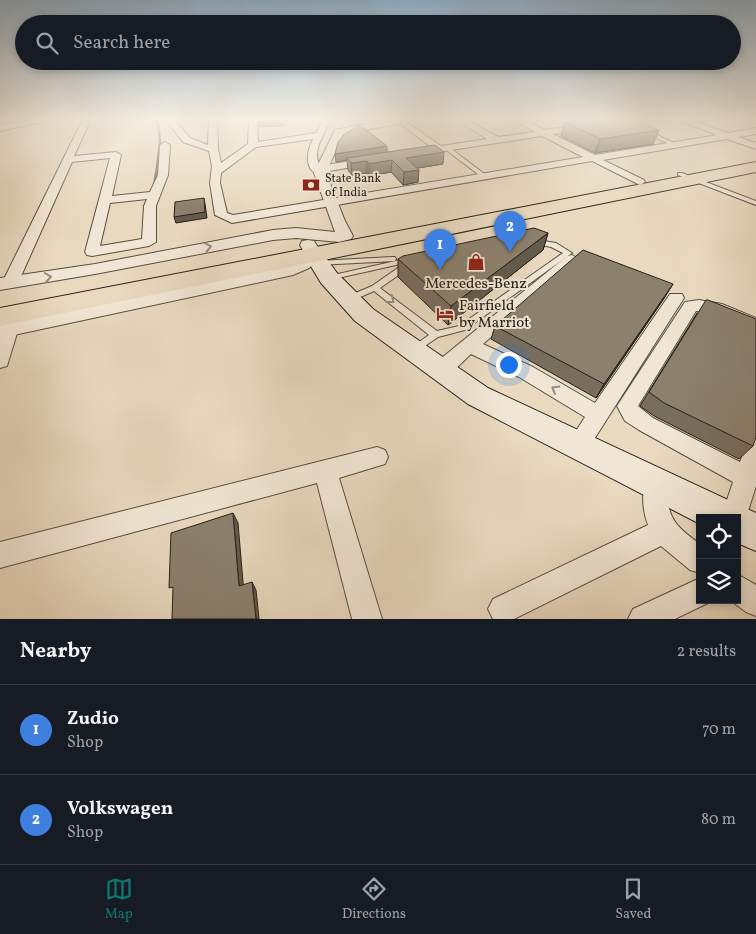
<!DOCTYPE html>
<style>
:root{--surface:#171b24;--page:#20242c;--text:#f1f3f6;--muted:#9ea1a6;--line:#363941;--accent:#0f766e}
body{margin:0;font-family:Vollkorn,serif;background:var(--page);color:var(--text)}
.controls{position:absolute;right:15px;bottom:15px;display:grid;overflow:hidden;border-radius:0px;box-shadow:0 2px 8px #0003}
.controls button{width:45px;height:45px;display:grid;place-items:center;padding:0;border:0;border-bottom:1px solid var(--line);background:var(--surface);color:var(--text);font:25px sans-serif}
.you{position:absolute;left:508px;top:364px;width:18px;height:18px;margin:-12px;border:4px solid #fff;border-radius:50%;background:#1a73e8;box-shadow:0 0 0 8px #1a73e833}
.badge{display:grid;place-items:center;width:32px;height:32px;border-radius:50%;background:var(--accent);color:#fff;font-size:16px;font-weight:700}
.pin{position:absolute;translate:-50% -41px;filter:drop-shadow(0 1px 2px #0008)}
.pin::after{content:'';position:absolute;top:26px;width:18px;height:15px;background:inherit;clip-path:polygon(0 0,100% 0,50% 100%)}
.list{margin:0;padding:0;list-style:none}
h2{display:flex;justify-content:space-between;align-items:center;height:65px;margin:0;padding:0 20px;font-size:21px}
h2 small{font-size:16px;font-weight:400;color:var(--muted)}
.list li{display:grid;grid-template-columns:32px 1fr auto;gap:15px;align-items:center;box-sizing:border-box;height:90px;padding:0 20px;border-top:1px solid var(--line)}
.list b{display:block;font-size:19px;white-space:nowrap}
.list p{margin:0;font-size:16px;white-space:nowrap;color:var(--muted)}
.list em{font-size:16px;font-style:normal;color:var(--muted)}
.icon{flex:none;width:28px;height:28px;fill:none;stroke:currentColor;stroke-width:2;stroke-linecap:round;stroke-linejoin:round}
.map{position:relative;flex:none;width:756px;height:619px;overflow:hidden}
.search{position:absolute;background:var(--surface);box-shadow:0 2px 8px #0003;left:15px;right:15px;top:15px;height:55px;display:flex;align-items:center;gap:12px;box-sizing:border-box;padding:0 18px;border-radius:28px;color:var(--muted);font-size:19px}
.sheet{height:245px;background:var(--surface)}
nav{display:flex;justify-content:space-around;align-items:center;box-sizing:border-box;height:70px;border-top:1px solid var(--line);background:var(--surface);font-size:14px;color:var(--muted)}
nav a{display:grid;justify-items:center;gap:2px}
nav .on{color:var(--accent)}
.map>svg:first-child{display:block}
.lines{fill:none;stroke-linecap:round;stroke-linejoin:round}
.stream-far1{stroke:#74695a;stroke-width:2.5}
.stream{stroke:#74695a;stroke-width:3}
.service-casing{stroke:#584e41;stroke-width:2}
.minor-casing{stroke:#584e41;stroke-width:2}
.tertiary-casing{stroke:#584e41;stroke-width:2}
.secondary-casing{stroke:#282017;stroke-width:2}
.primary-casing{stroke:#282017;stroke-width:2}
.service{fill:#f1e6d5;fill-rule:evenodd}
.minor{fill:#f1e6d5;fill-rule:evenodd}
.tertiary{fill:#f1e6d5;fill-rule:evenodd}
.secondary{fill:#f1e6d5;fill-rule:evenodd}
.primary{fill:#e9d9bf;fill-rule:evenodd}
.wall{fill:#786e5f;stroke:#282017}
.shaded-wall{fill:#625a4d;stroke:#282017}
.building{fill:#8c806e;stroke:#282017}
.oneway{stroke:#978d80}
.labels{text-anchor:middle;stroke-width:4;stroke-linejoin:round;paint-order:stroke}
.far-poi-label{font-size:12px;fill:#282017;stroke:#f1e6d5;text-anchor:start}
.poi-label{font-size:15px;fill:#282017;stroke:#f1e6d5}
</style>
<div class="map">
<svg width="756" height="619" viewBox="0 0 756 619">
<rect width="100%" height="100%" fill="#e9d9bf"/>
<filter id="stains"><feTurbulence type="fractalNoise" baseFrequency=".004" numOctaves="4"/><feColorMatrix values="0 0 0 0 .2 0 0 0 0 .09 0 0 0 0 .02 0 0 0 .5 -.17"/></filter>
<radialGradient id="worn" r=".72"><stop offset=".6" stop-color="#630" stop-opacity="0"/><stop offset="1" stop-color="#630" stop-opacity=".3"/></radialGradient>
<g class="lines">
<!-- stream-far1 -->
<path class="stream-far1" d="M153,119L158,123L160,142L156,175"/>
<!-- stream -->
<path class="stream" d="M155,182L156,174"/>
<!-- service casing -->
<g class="service-casing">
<path id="service" d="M645,131H649L678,145L674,146L645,133Z
M445,147H449L487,176V178H483L445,149Z
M678,173H682L756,201V205L678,175Z
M531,239L556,243L572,253L465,330L438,337L415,353L412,351L410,349L412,347L429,335L374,291L349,302L345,299L346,297L372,286L405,263L329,280L325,278L329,276L409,258H412L413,260L412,262L407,263L411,265L410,267L380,288L437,331L459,326L563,253L551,247L531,243Z
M392,257H395L396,259L395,261L318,265L314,263L318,261Z"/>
</g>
<!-- minor casing -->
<g class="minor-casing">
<path id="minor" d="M39,119H56L0,131V125Z
M83,119H91L74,156L116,152L121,155L112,196L150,192L158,175L160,145L165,142L170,145L168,175L156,206V242L149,246L92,256L87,255L85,252L110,158L72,162L18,283L10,288L5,286L2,283ZM147,199L144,206L142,239L100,246L110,203Z
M165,119H173L190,138L208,145L209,119H217L218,149L221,163L248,144L249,123L253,119H261L257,124L258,142L316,133L323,119H331C325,134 311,150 320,166L369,158L374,161L369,164L324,172V175L320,176C303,170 307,151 313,139L256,147L221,173L220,183L227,213L233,215L583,157L542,136L418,155L413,152L415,150L431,147L402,125L401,123L405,121L441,146L487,139L455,119H465L498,137L535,132L512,119H522L545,130L584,124L588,127L587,129L553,134L595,155L717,135L676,119H687L728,133L756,128V134L738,137L756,143V149L727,139L603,160L644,180L645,182L640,185L592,161L232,223L215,215L210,183L212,166L209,151L183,142Z
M627,119H648L614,125L610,123Z
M572,255L579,259L577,262L483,344L533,367L595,403L670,294H682L684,298L586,452L578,455L570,452L567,445L585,417L519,377L471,354C461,363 448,380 433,375L431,370L433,365L567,256Z
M699,300L722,304L756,318V331L712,312L696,311L638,406L653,418L740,462L748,441L756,438V486L743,527L737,529V518H721L733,482L639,430L625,421L617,406L685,302Z
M9,324L15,326L18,330L7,366L0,368V331L3,326Z
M377,447L385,450L388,457L385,464L339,478L382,619H352L317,483L0,568V542Z
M656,472L664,475C668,483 667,489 668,498C668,521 682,531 700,544V573L690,570L661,546L514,619H493L488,609L493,599L648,525C642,509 641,490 648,475Z
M737,574L756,585V616L746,612L730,600H737Z
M700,578V600H711L710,602L675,619H628L633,609Z"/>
</g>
<!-- tertiary casing -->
<g class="tertiary-casing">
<path id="tertiary" d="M391,119H414L409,122L343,134L326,173L345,221L353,236L351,239L339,242L296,238L273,240L95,274L0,290V278L95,264L273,230L296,228L335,232L314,173L335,130Z
M308,240L314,241L323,255L309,268L293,275L0,338V324L282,267L305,254L300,245L302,241Z"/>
</g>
<!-- secondary casing -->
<g class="secondary-casing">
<path id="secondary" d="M314,249L321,251L337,273L373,309L488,388L756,513V551L737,543V518H700V524L468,404L355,321L321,283L304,255L307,251Z"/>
</g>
<!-- primary casing -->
<g class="primary-casing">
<path id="primary" d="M756,162V172L0,326V308Z"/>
</g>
<!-- service -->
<use href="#service" class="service"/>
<!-- minor -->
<use href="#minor" class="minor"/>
<!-- tertiary -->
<use href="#tertiary" class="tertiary"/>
<!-- secondary -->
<use href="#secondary" class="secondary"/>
<!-- primary -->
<use href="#primary" class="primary"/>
</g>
<!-- wall -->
<path class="wall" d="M261,119H285L283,126L259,127L258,122Z
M565,122L653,144L595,153L561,136Z
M387,152L443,164L417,168L418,182L403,185L391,172L369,176L367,173L352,175L348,170L347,160L336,162L335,154Z
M548,233L543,250L448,325L398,277V259Z
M665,297L596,398L491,339L495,326Z
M697,313L753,446L739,459L654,416L640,406Z"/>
<!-- shaded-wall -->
<path class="shaded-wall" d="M659,130L653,144L595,153L600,139Z
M387,146V154L347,158V160L336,162L335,154Z
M444,152L443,164L406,170V158Z
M392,160L391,172L369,176V164Z
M367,161V173L352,175L351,163Z
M419,170L418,182L403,185L404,172Z
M204,198L205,204L207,218L176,223L174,217Z
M548,233L543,250L448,325L451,306Z
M673,284L665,297L596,398L604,384Z
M233,513L238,523L244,594L239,586Z
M252,582L256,590L259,619H256Z"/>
<!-- building -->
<path class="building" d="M261,119H283V121L258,122Z
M587,119H632L659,130L600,139L565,122Z
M360,125L387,146L335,154L338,142L345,134Z
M435,145L444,152L406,158L419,170L404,172L392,160L369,164L367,161L351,163L347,158Z
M204,198L205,212L174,217L175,202Z
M534,228L548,233L451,306L398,259L403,256Z
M583,250L673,284L604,384L495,326Z
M706,300H708L756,319V437L753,446L664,403L649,392Z
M233,513L239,586L252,582L256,619H172L173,587L169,588L171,533Z"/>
<!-- one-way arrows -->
<defs><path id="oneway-chevron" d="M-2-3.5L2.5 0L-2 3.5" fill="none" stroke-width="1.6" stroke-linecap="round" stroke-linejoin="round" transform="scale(1.25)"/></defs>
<g class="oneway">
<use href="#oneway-chevron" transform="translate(208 247) rotate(-11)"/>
<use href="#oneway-chevron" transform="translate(48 277) rotate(-9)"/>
<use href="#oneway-chevron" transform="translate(391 300) rotate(38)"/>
<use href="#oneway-chevron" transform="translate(555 389) rotate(-149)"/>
</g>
<!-- sky -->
<linearGradient id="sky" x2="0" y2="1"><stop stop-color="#8eaac1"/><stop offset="0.58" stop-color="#f5eee2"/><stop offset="1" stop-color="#f5eee2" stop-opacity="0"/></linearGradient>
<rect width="756" height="206" fill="url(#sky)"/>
<!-- icons -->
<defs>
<g id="bank-bare" transform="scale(1.35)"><path d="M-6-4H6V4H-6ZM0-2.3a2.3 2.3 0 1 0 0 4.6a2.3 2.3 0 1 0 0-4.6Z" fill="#8f2418" stroke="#f1e6d5" stroke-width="2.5" paint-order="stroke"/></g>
<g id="shop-bare" transform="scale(1.35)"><path d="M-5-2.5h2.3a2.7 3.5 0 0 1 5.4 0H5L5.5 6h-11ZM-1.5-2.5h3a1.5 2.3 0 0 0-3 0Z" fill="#8f2418" stroke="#f1e6d5" stroke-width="2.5" paint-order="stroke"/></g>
<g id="hotel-bare" transform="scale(1.35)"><path d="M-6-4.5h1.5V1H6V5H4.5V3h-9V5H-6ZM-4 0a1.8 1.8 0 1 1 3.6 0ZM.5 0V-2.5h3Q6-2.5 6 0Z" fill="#8f2418" stroke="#f1e6d5" stroke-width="2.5" paint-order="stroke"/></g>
</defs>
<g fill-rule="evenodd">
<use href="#bank-bare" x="311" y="185"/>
<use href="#shop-bare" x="476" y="262"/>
<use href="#hotel-bare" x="445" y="314"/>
</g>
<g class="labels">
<!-- far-poi labels -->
<g class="far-poi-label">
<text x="325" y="182">State Bank<tspan x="325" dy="14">of India</tspan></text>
</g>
<!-- poi labels -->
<g class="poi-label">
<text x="476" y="288">Mercedes-Benz</text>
<text x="459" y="310" text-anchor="start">Fairfield<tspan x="459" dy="17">by Marriot</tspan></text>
</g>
</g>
<rect width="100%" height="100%" filter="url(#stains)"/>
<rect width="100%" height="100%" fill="url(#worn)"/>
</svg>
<div class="controls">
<button><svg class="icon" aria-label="locate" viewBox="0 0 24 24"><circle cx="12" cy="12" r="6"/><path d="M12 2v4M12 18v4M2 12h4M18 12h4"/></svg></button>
<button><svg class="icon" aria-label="layers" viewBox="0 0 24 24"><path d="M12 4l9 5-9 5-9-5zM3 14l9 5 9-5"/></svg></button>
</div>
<div class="you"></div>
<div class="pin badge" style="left:440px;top:270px;background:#3f7fe0">1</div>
<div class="pin badge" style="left:510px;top:252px;background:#3f7fe0">2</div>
<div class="search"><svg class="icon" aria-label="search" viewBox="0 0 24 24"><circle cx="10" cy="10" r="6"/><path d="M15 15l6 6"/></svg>Search here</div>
</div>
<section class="sheet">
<h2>Nearby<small>2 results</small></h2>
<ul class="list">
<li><span class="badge" style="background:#3f7fe0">1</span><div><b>Zudio</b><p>Shop</p></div><em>70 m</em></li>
<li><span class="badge" style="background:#3f7fe0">2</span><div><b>Volkswagen</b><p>Shop</p></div><em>80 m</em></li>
</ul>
</section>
<nav>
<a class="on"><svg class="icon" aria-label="map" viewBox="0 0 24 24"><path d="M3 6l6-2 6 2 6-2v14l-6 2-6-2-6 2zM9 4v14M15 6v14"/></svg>Map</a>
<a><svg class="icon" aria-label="directions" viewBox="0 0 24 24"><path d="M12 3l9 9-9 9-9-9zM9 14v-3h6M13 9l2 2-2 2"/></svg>Directions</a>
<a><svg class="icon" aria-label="saved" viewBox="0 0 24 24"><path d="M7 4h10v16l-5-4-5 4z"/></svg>Saved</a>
</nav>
